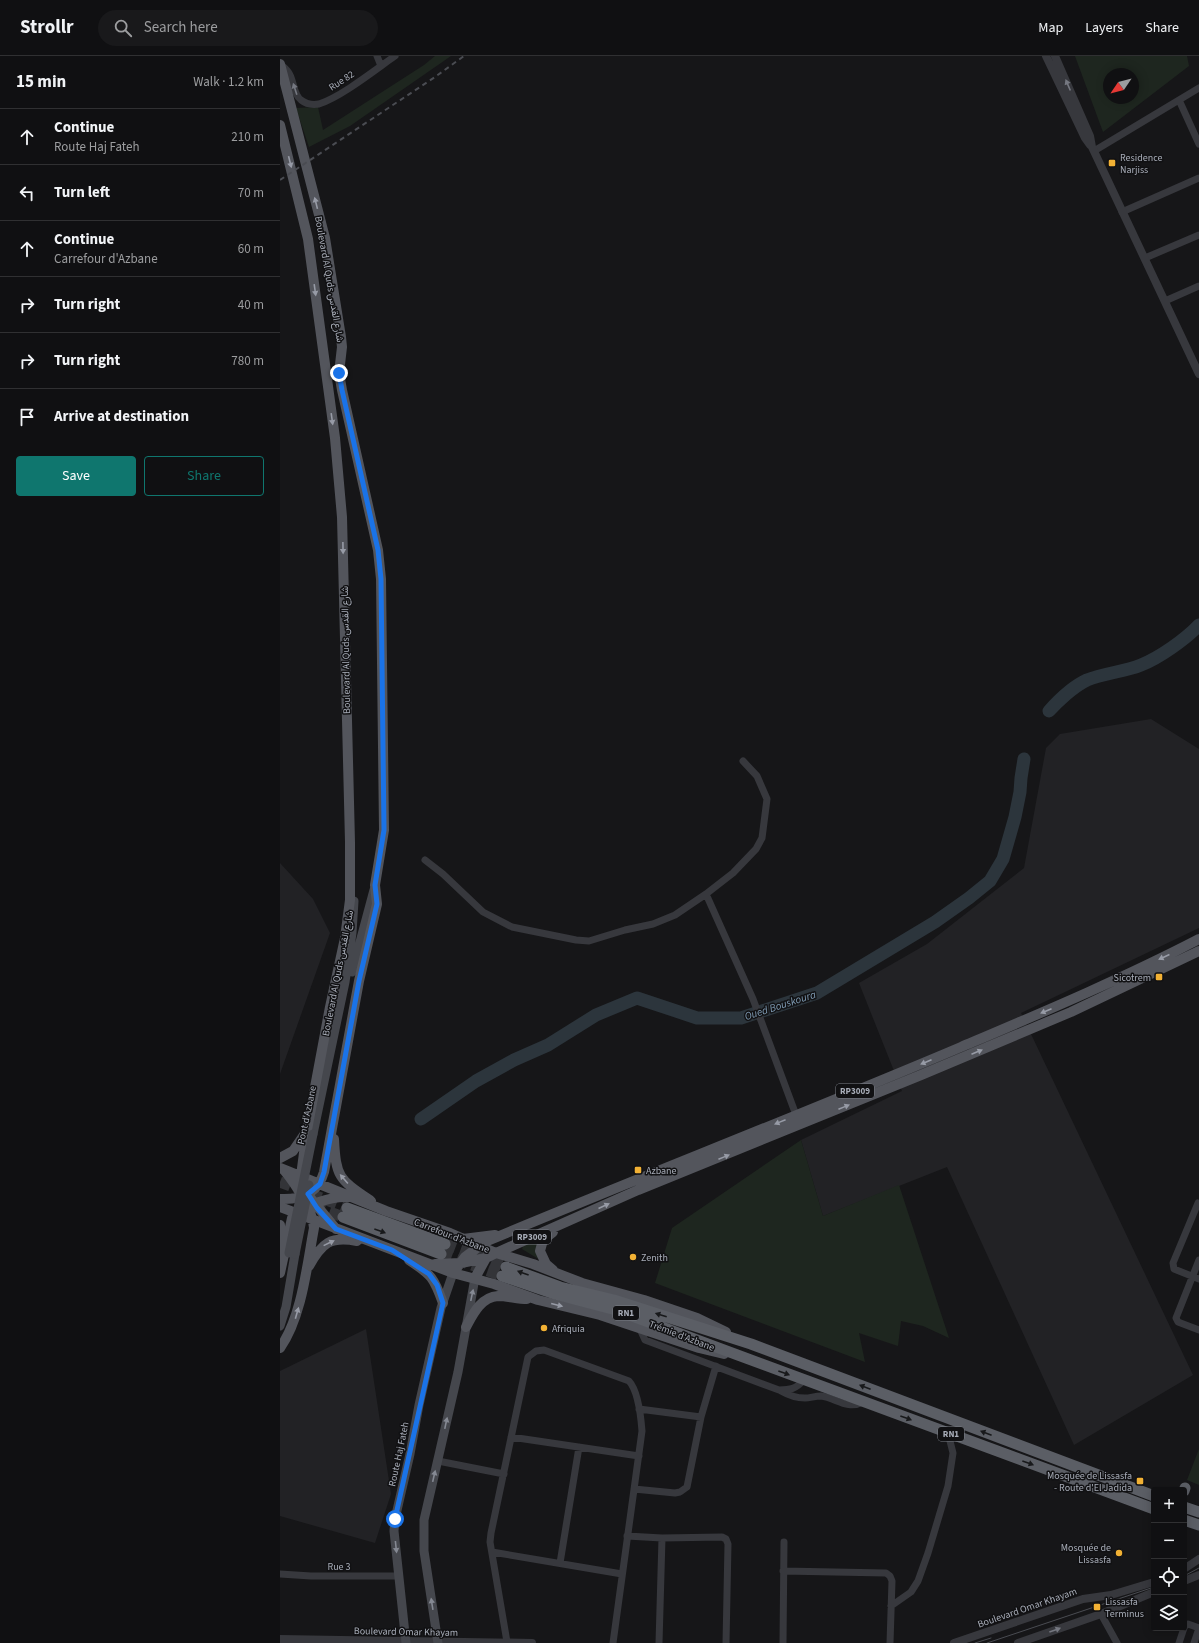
<!DOCTYPE html>
<meta charset="utf-8">
<style>
:root{--surface:#101012;--page:#19191b;--text:#f1f3f6;--muted:#9c9d9f;--line:#303032;--accent:#0f766e}
body{margin:0;font-family:"Source Sans 3",Vazirmatn,sans-serif;background:var(--page);color:var(--text)}
.controls{position:absolute;right:12px;bottom:12px;display:grid;overflow:hidden;border-radius:4px;box-shadow:0 2px 10px #0003}
.controls button{width:36px;height:36px;display:grid;place-items:center;padding:0;border:0;border-bottom:1px solid var(--line);background:var(--surface);color:var(--text);font:20px sans-serif}
.compass{position:absolute;left:823px;top:12px;width:36px;height:36px;border-radius:50%;background:var(--surface);box-shadow:0 2px 10px #0003;rotate:235deg}
.stop{position:absolute;width:12px;height:12px;margin:-9px;border:3px solid #1a73e8;border-radius:50%;background:#fff}
.stop.end{background:#1a73e8;border-color:#fff;box-shadow:0 1px 4px #0008}
.list{margin:0;padding:0;list-style:none}
h2{display:flex;justify-content:space-between;align-items:center;height:52px;margin:0;padding:0 16px;font-size:17px}
h2 small{font-size:13px;font-weight:400;color:var(--muted)}
.list li{display:grid;grid-template-columns:26px 1fr auto;gap:12px;align-items:center;box-sizing:border-box;height:56px;padding:0 16px;border-top:1px solid var(--line)}
.list b{display:block;font-size:15px;white-space:nowrap}
.list p{margin:0;font-size:13px;white-space:nowrap;color:var(--muted)}
.list em{font-size:13px;font-style:normal;color:var(--muted)}
.actions{display:flex;gap:8px;padding:12px 16px}
.actions a{flex:1;padding:9px 0;border:1px solid var(--accent);border-radius:4px;text-align:center;font-size:14px;color:var(--accent)}
.actions .main{background:var(--accent);color:#fff}
.icon{flex:none;width:22px;height:22px;fill:none;stroke:currentColor;stroke-width:2;stroke-linecap:round;stroke-linejoin:round}
.map{position:relative;flex:none;width:919px;height:1587px;overflow:hidden}
header{display:flex;align-items:center;gap:24px;box-sizing:border-box;height:56px;padding:0 20px;background:var(--surface);border-bottom:1px solid var(--line)}
header strong{font-size:19px}
nav{display:flex;gap:22px;margin-inline-start:auto;font-size:14px}
.search{width:280px;height:36px;background:var(--page);display:flex;align-items:center;gap:10px;box-sizing:border-box;padding:0 14px;border-radius:22px;color:var(--muted);font-size:15px}
main{display:flex}
aside{flex:1;background:var(--surface)}
.map>svg:first-child{display:block}
.built{fill:#222225}
.green{fill:#1e261f;fill-rule:evenodd}
.lines{fill:none;stroke-linecap:round;stroke-linejoin:round}
.river{stroke:#2c353c;stroke-width:13}
.trunk-tunnel{stroke:#333438;stroke-width:11;stroke-dasharray:11 5.5;stroke-linecap:butt}
.minor{stroke:#37383d;stroke-width:7}
.tertiary{stroke:#37383d;stroke-width:8}
.secondary{stroke:#45474d;stroke-width:9}
.primary{stroke:#53555c;stroke-width:10}
.trunk{stroke:#5b5e65;stroke-width:11}
.tram{stroke:#4a4c52;stroke-width:1}
.rail{stroke:#4a4c52;stroke-width:2;stroke-dasharray:5 4;stroke-linecap:butt}
.secondary-bridge{stroke:#45474d;stroke-width:9}
.oneway{fill:#757881}
.oneway2{fill:#979ba6}
.oneway3{fill:#18191b}
.oneway4{fill:#858993}
.route{stroke:#1a73e8;stroke-width:5}
.poi-dot{fill:#f2b134;stroke:#111113;stroke-width:1.5}
.labels{text-anchor:middle;stroke-width:3;stroke-linejoin:round;paint-order:stroke}
.shield{fill:#111113;stroke:#7b7e86;stroke-width:1}
.shield-label{font-size:9px;font-weight:bold;fill:#a8adb8}
.street-label{font-size:10px;fill:#a8adb8;stroke:#111113}
.poi-label{font-size:10px;fill:#a8adb8;stroke:#111113;text-anchor:start}
.water-label{font-size:11px;font-style:italic;fill:#7f9bb3;stroke:#111113}
</style>
<header>
<strong>Strollr</strong>
<div class="search"><svg class="icon" aria-label="search" viewBox="0 0 24 24"><circle cx="10" cy="10" r="6"/><path d="M15 15l6 6"/></svg>Search here</div>
<nav><a>Map</a><a>Layers</a><a>Share</a></nav>
</header>
<main>
<aside>
<h2>15 min<small>Walk · 1.2 km</small></h2>
<ul class="list">
<li><svg class="icon" aria-label="ahead" viewBox="0 0 24 24"><path d="M12 20V5M6 11l6-6 6 6"/></svg><div><b>Continue</b><p>Route Haj Fateh</p></div><em>210 m</em></li>
<li><svg class="icon" aria-label="left" viewBox="0 0 24 24"><path d="M17 20v-9H6M10 6l-5 5 5 5"/></svg><div><b>Turn left</b></div><em>70 m</em></li>
<li><svg class="icon" aria-label="ahead" viewBox="0 0 24 24"><path d="M12 20V5M6 11l6-6 6 6"/></svg><div><b>Continue</b><p>Carrefour d'Azbane</p></div><em>60 m</em></li>
<li><svg class="icon" aria-label="right" viewBox="0 0 24 24"><path d="M7 20v-9h11M14 6l5 5-5 5"/></svg><div><b>Turn right</b></div><em>40 m</em></li>
<li><svg class="icon" aria-label="right" viewBox="0 0 24 24"><path d="M7 20v-9h11M14 6l5 5-5 5"/></svg><div><b>Turn right</b></div><em>780 m</em></li>
<li><svg class="icon" aria-label="arrive" viewBox="0 0 24 24"><path d="M6 21V4h12l-3 4 3 4H6"/></svg><div><b>Arrive at destination</b></div></li>
</ul>
<div class="actions"><a class="main">Save</a><a>Share</a></div>
</aside>
<div class="map">
<svg width="919" height="1587" viewBox="0 0 919 1587">
<rect width="100%" height="100%" fill="#161618"/>
<!-- built -->
<path class="built" d="M871,663L919,693V872L741,957L913,1319L794,1389L667,1111L543,1160L521,1084L622,1035L579,927L647,888L744,812L766,692L780,678Z
M0,807L33,843L50,877L0,1018Z
M86,1273L111,1438L95,1487L0,1460V1315Z"/>
<!-- green -->
<path class="green" d="M155,0H171L70,70L29,91L16,52L38,51L43,74L144,9Z
M795,0H907L909,10L823,76ZM829,18H853V42H829Z
M521,1084L543,1160L619,1129L669,1282L643,1270L621,1265L618,1290L579,1277L585,1306L375,1227L392,1172Z
M262,1180L260,1204L242,1193L244,1188Z
M919,1393V1429L907,1424Z"/>
<g class="lines">
<!-- river -->
<path class="river" d="M769,655C778,645 794,630 807,624C824,617 844,616 861,609C879,602 906,583 919,569
M141,1063L196,1025L234,1004L268,989L316,959L357,942L417,962H461L537,937L655,866L689,842L710,825L723,803L735,761L740,736L741,722L744,703"/>
<!-- trunk-tunnel -->
<path class="trunk-tunnel" d="M0,1126L67,1152
M34,1150L63,1161
M165,1188L226,1211
M161,1198L222,1220"/>
<!-- minor -->
<path class="minor" d="M97,0L101,10
M0,8C4,11 8,14 10,19C14,27 14,39 21,44C26,48 33,49 39,48C61,41 95,14 115,0
M899,44L919,88
M814,95L919,32
M842,156L919,122
M865,202L919,179
M885,245L919,230
M145,804L163,818L203,856L232,871L296,884L309,885L345,874L373,868L395,859L426,838L453,817L476,793L482,782L487,743L477,720L463,705
M426,838L473,943L516,1059
M918,1147L893,1207L894,1213L919,1223
M919,1204L896,1262L898,1266L919,1274
M360,1273L365,1284L499,1334C510,1334 516,1333 524,1324
M501,1335C508,1339 516,1342 525,1342C530,1342 535,1340 541,1340C556,1342 567,1354 583,1346
M359,1353L421,1361
M231,1381L359,1400
M158,1405L224,1418
M354,1433L395,1437L400,1436L407,1431L421,1361L436,1310
M347,1480L382,1482L442,1481L446,1483L448,1488L446,1587
M212,1496L342,1518
M280,1507L299,1391
M503,1515L606,1517L610,1520L612,1525L610,1587
M0,1518L31,1520H119
M611,1550L631,1536L638,1525L648,1497L668,1430L673,1397L668,1377
M821,1558L837,1587
M904,1571L908,1568L919,1572
M227,1586L210,1486L211,1477L248,1301L256,1295L264,1294L349,1325C358,1335 361,1362 362,1375L333,1587
M379,1587L382,1482
M503,1587L504,1486
M899,1587L904,1572
M914,1587L919,1572"/>
<!-- tertiary -->
<path class="tertiary" d="M766,0L805,82L810,89
M775,0L810,80L812,91L919,318
M904,1513L919,1503
M904,1525L919,1519
M0,1583L252,1587
M674,1587L803,1543L831,1539L874,1526
M738,1587L821,1558L874,1536"/>
<!-- secondary -->
<path class="secondary" d="M72,916L94,834
M33,1078L65,926L72,877L74,845
M0,1270L6,1251L15,1198
M126,1587L114,1475L115,1463L130,1398L139,1349L161,1252L173,1217
M158,1587L144,1495V1464L178,1316L195,1222"/>
<!-- primary -->
<path class="primary" d="M0,8L45,182L61,281L62,291L59,317L62,334L98,494L101,523L104,774L95,829L97,848L79,925L44,1116C38,1137 21,1144 0,1143
M0,69L28,183L55,382L62,461L70,786V844L65,882L50,951L27,1074L21,1120L24,1131L32,1144L56,1173
M54,1083C56,1122 59,1123 91,1145
M0,1102L13,1095L24,1079
M0,1112L106,1155L170,1177L216,1197L253,1208L302,1227L364,1244L417,1262L446,1276
M0,1151L173,1217L214,1228L258,1244L320,1259L419,1292L444,1298
M0,1169V1191
M183,1183L215,1179
M129,1204C152,1219 154,1222 163,1247
M155,1208L181,1207L206,1202
M29,1210C42,1187 50,1180 77,1185
M273,1214L266,1208L260,1195L263,1184L273,1176
M0,1217L12,1162C26,1149 50,1140 68,1141
M173,1217L185,1201L205,1186C363,1120 523,1058 681,991C761,957 842,923 919,883
M195,1222L206,1202L216,1197L358,1134L641,1019L791,956L919,895
M186,1271C193,1258 201,1241 218,1240C228,1240 237,1243 247,1243
M0,1292C22,1261 27,1209 34,1172C33,1155 15,1127 4,1114"/>
<!-- trunk -->
<path class="trunk" d="M67,1152L165,1188
M63,1161L161,1198
M226,1211L280,1231L334,1244L471,1288L874,1440
M222,1220L275,1238L336,1254L874,1453
M904,1435L905,1432
M904,1451L919,1456
M904,1464L919,1469"/>
<!-- tram -->
<path class="tram" d="M904,1520L919,1512
M695,1587L711,1582
M707,1587L874,1531"/>
<!-- rail -->
<path class="rail" d="M0,124L155,21L184,0"/>
<!-- secondary-bridge -->
<path class="secondary-bridge" d="M9,1197L33,1078
M15,1198L29,1129"/>
</g>
<!-- one-way arrows -->
<defs><path id="oneway-solid" d="M-6-.8H1V-3.2L6.5 0L1 3.2V.8H-6Z"/></defs>
<g class="oneway">
<use href="#oneway-solid" transform="translate(788 29) rotate(-113)"/>
<use href="#oneway-solid" transform="translate(15 33) rotate(-108)"/>
<use href="#oneway-solid" transform="translate(775 1574) rotate(-20)"/>
</g>
<g class="oneway2">
<use href="#oneway-solid" transform="translate(10 106) rotate(76)"/>
<use href="#oneway-solid" transform="translate(36 147) rotate(-104)"/>
<use href="#oneway-solid" transform="translate(35 234) rotate(82)"/>
<use href="#oneway-solid" transform="translate(52 363) rotate(82)"/>
<use href="#oneway-solid" transform="translate(63 492) rotate(89)"/>
<use href="#oneway-solid" transform="translate(884 901) rotate(155)"/>
<use href="#oneway-solid" transform="translate(766 955) rotate(157)"/>
<use href="#oneway-solid" transform="translate(697 996) rotate(-23)"/>
<use href="#oneway-solid" transform="translate(646 1006) rotate(157)"/>
<use href="#oneway-solid" transform="translate(564 1051) rotate(-22)"/>
<use href="#oneway-solid" transform="translate(500 1066) rotate(158)"/>
<use href="#oneway-solid" transform="translate(444 1101) rotate(-22)"/>
<use href="#oneway-solid" transform="translate(64 1123) rotate(-131)"/>
<use href="#oneway-solid" transform="translate(324 1150) rotate(-24)"/>
<use href="#oneway-solid" transform="translate(49 1187) rotate(-26)"/>
<use href="#oneway-solid" transform="translate(277 1249) rotate(14)"/>
<use href="#oneway-solid" transform="translate(17 1257) rotate(-74)"/>
</g>
<g class="oneway3">
<use href="#oneway-solid" transform="translate(100 1175) rotate(20)"/>
<use href="#oneway-solid" transform="translate(243 1217) rotate(-160)"/>
<use href="#oneway-solid" transform="translate(381 1259) rotate(-162)"/>
<use href="#oneway-solid" transform="translate(504 1317) rotate(20)"/>
<use href="#oneway-solid" transform="translate(585 1331) rotate(-159)"/>
<use href="#oneway-solid" transform="translate(626 1362) rotate(20)"/>
<use href="#oneway-solid" transform="translate(706 1377) rotate(-159)"/>
<use href="#oneway-solid" transform="translate(748 1407) rotate(20)"/>
</g>
<g class="oneway4">
<use href="#oneway-solid" transform="translate(192 1239) rotate(-78)"/>
<use href="#oneway-solid" transform="translate(166 1367) rotate(-78)"/>
<use href="#oneway-solid" transform="translate(154 1420) rotate(-77)"/>
<use href="#oneway-solid" transform="translate(116 1491) rotate(84)"/>
<use href="#oneway-solid" transform="translate(152 1548) rotate(-99)"/>
</g>
<g class="lines">
<!-- route -->
<path class="route" d="M59,317L62,334L98,494L101,523L104,774L95,829L97,848L79,925L44,1116L40,1128L28,1138L37,1152L56,1173L112,1194L149,1218L157,1229L163,1247L115,1463"/>
</g>
<!-- markers -->
<g class="poi-dot">
<rect x="828" y="103" width="8" height="8" rx="2"/>
<rect x="875" y="917" width="8" height="8" rx="2"/>
<rect x="354" y="1110" width="8" height="8" rx="2"/>
<circle cx="353" cy="1201" r="4"/>
<circle cx="264" cy="1272" r="4"/>
<rect x="856" y="1421" width="8" height="8" rx="2"/>
<circle cx="839" cy="1497" r="4"/>
<rect x="813" y="1547" width="8" height="8" rx="2"/>
</g>
<g class="labels">
<!-- shield labels -->
<g class="shield">
<rect x="556" y="1028" width="38" height="14" rx="3"/>
<rect x="233" y="1174" width="38" height="14" rx="3"/>
<rect x="333" y="1250" width="26" height="14" rx="3"/>
<rect x="658" y="1371" width="26" height="14" rx="3"/>
</g>
<g class="shield-label">
<text x="575" y="1038">RP3009</text>
<text x="252" y="1184">RP3009</text>
<text x="346" y="1260">RN1</text>
<text x="671" y="1381">RN1</text>
</g>
<!-- street labels -->
<g class="street-label">
<text transform="translate(61 24) rotate(-33)" y="4">Rue 82</text>
<text transform="translate(50 223) rotate(80)" y="4">Boulevard Al Quds شارع القدس</text>
<text transform="translate(65 594) rotate(-91)" y="4">Boulevard Al Quds شارع القدس</text>
<text transform="translate(57 917) rotate(-79)" y="4">Boulevard Al Quds شارع القدس</text>
<text transform="translate(26 1059) rotate(-78)" y="4">Pont d'Azbane</text>
<text transform="translate(172 1179) rotate(21)" y="4">Carrefour d'Azbane</text>
<text transform="translate(402 1279) rotate(21)" y="4">Trémie d'Azbane</text>
<text transform="translate(118 1398) rotate(-78)" y="4">Route Haj Fateh</text>
<text x="59" y="1514">Rue 3</text>
<text transform="translate(747 1551) rotate(-19)" y="4">Boulevard Omar Khayam</text>
<text transform="translate(126 1575) rotate(1)" y="4">Boulevard Omar Khayam</text>
</g>
<!-- poi labels -->
<g class="poi-label">
<text x="840" y="105">Residence<tspan x="840" dy="12">Narjiss</tspan></text>
<text x="871" y="925" text-anchor="end">Sicotrem</text>
<text x="366" y="1118">Azbane</text>
<text x="361" y="1205">Zenith</text>
<text x="272" y="1276">Afriquia</text>
<text x="852" y="1423" text-anchor="end">Mosquée de Lissasfa<tspan x="852" dy="12">- Route d'El Jadida</tspan></text>
<text x="831" y="1495" text-anchor="end">Mosquée de<tspan x="831" dy="12">Lissasfa</tspan></text>
<text x="825" y="1549">Lissasfa<tspan x="825" dy="12">Terminus</tspan></text>
</g>
<!-- water labels -->
<g class="water-label">
<text transform="translate(500 949) rotate(-18)" y="4">Oued Bouskoura</text>
</g>
</g>
</svg>
<div class="controls">
<button>+</button>
<button>−</button>
<button><svg class="icon" aria-label="locate" viewBox="0 0 24 24"><circle cx="12" cy="12" r="6"/><path d="M12 2v4M12 18v4M2 12h4M18 12h4"/></svg></button>
<button><svg class="icon" aria-label="layers" viewBox="0 0 24 24"><path d="M12 4l9 5-9 5-9-5zM3 14l9 5 9-5"/></svg></button>
</div>
<svg class="compass" viewBox="-18 -18 36 36"><path d="M0-13l5 13h-10z" fill="#e53935"/><path d="M0 13l5-13h-10z" fill="#9c9d9f"/></svg>
<div class="stop" style="left:115px;top:1463px"></div>
<div class="stop end" style="left:59px;top:317px"></div>
</div>
</main>
